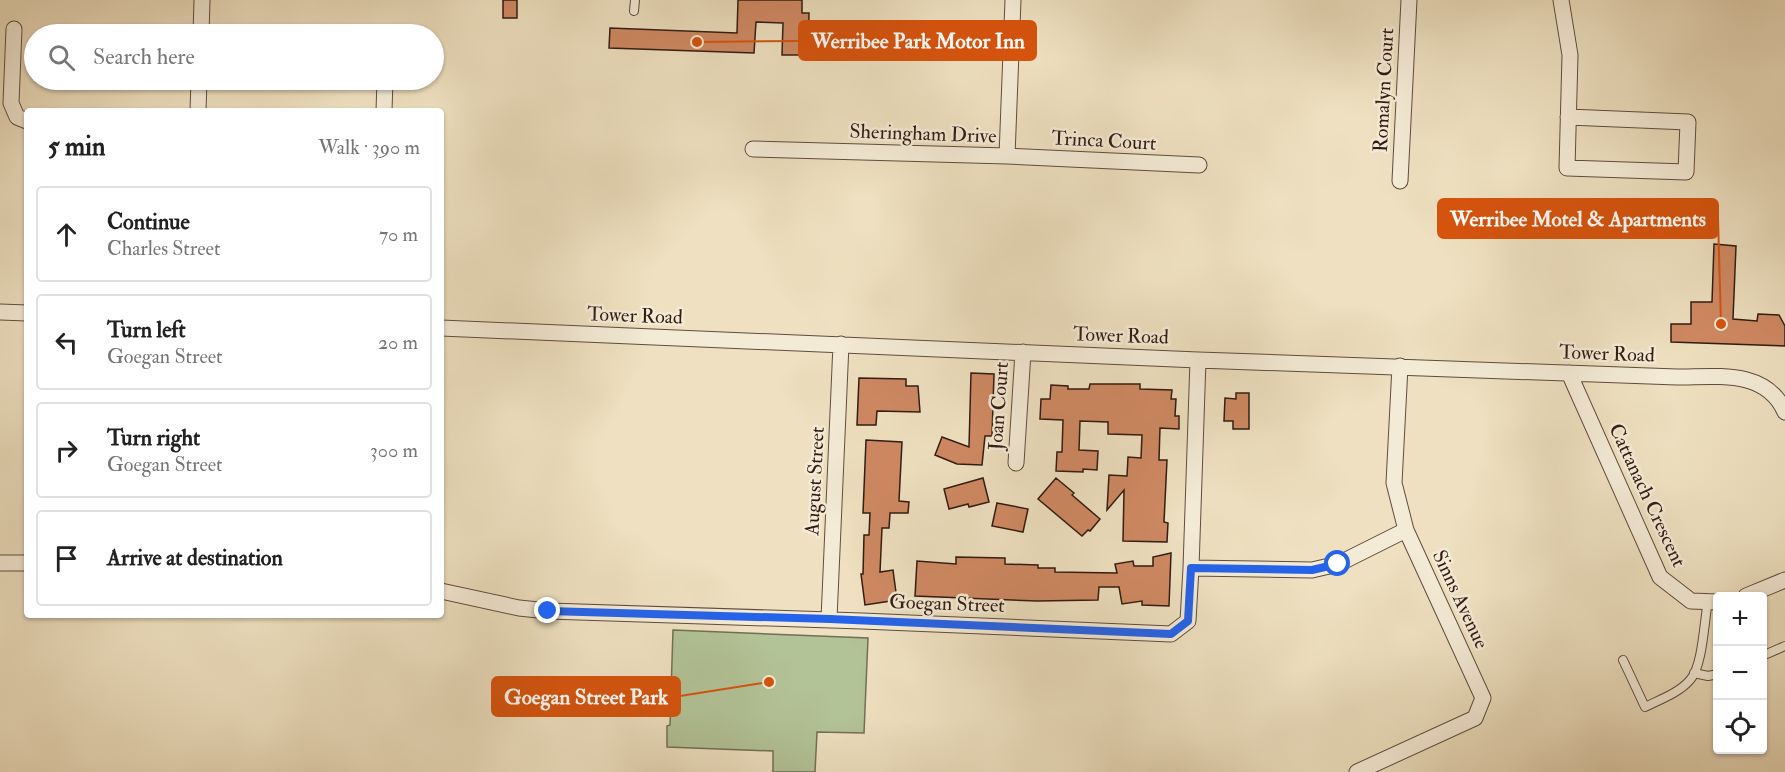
<!DOCTYPE html>
<meta charset="utf-8">
<style>
:root{--surface:#fff;--page:#f6f6f6;--text:#222;--muted:#767676;--line:#e0e0e0}
body{margin:0;font-family:"IM FELL Double Pica",serif;background:var(--page);color:var(--text)}
.controls{position:absolute;right:18px;bottom:18px;display:grid;overflow:hidden;border-radius:6px;box-shadow:0 2px 4px #0004}
.controls button{width:54px;height:54px;display:grid;place-items:center;padding:0;border:0;border-bottom:2px solid var(--line);background:var(--surface);color:var(--text);font:30px sans-serif}
.stop{position:absolute;width:18px;height:18px;margin:-14px;border:4px solid #2563eb;border-radius:50%;background:#fff}
.stop.end{background:#2563eb;border-color:#fff;box-shadow:0 2px 6px #0008}
.list{margin:0;padding:0;list-style:none}
h2{display:flex;justify-content:space-between;align-items:center;height:78px;margin:0;padding:0 24px;font-size:26px}
h2 small{font-size:20px;font-weight:400;color:var(--muted)}
.list li{display:grid;grid-template-columns:39px 1fr auto;gap:18px;align-items:center;box-sizing:border-box;height:96px;margin:0 12px 12px;padding:0 12px;border:2px solid var(--line);border-radius:6px}
.list b{display:block;font-size:22px;white-space:nowrap}
.list p{margin:0;font-size:20px;white-space:nowrap;color:var(--muted)}
.list em{font-size:20px;font-style:normal;color:var(--muted)}
.icon{flex:none;width:33px;height:33px;fill:none;stroke:currentColor;stroke-width:2;stroke-linecap:round;stroke-linejoin:round}
.map{position:relative;flex:none;width:1785px;height:772px;overflow:hidden}
.search{position:absolute;background:var(--surface);box-shadow:0 2px 4px #0004;left:24px;top:24px;width:420px;height:66px;display:flex;align-items:center;gap:15px;box-sizing:border-box;padding:0 21px;border-radius:33px;color:var(--muted);font-size:22px}
.panel{position:absolute;background:var(--surface);box-shadow:0 2px 4px #0004;left:24px;top:108px;width:420px;height:510px;border-radius:6px}
.map>svg:first-child{display:block}
.green{fill:#b2c397;stroke:#726f55;stroke-width:1.5}
.building{fill:#cf8963;stroke:#311b13;stroke-width:1.5}
.lines{fill:none;stroke-linecap:round;stroke-linejoin:round}
.service-casing{stroke:#604c3e;stroke-width:10}
.minor-casing{stroke:#604c3e;stroke-width:17}
.service{stroke:#f4ebd6;stroke-width:8}
.minor{stroke:#f4ebd6;stroke-width:15}
.route{stroke:#2563eb;stroke-width:8}
.labels{text-anchor:middle;stroke-width:5;stroke-linejoin:round;paint-order:stroke}
.street-label{font-size:20px;fill:#311b13;stroke:#f4ebd6}
.leader{fill:none;stroke:#d6530d;stroke-width:2}
.callout-dot{fill:#d6530d;stroke:#f4ebd6;stroke-width:2}
.callout{fill:#d6530d;stroke:#d6530d;stroke-width:2}
.callout-label{font-size:21px;text-anchor:middle;font-weight:bold;fill:#fff}
</style>
<div class="map">
<svg width="1785" height="772" viewBox="0 0 1785 772">
<rect width="100%" height="100%" fill="#eee0c0"/>
<filter id="stains"><feTurbulence type="fractalNoise" baseFrequency=".00333" numOctaves="4"/><feColorMatrix values="0 0 0 0 .2 0 0 0 0 .09 0 0 0 0 .02 0 0 0 .5 -.17"/></filter>
<radialGradient id="worn" r=".72"><stop offset=".6" stop-color="#630" stop-opacity="0"/><stop offset="1" stop-color="#630" stop-opacity=".3"/></radialGradient>
<!-- green -->
<path class="green" d="M673,630L868,638L864,733L817,732L815,772H773V751L667,747V726L670,725Z"/>
<!-- building -->
<path class="building" d="M503,0H517V18H503Z
M738,0H802V13H809L808,55H782L783,23L756,22L754,53L609,48L610,28L737,33Z
M1714,244L1736,246L1733,319L1757,321L1758,314L1779,315L1785,326V346L1671,342V324H1691V302H1712Z
M971,373L994,374L992,436H985L982,465L957,464L935,455L942,437L969,447Z
M859,378L906,379V386H918L920,412L877,411L876,425H857Z
M1090,384H1140V389L1172,390L1171,399H1176L1175,416H1179V429L1160,428L1159,460H1167L1164,522L1168,523L1167,542L1123,541L1124,490L1107,510L1109,475L1127,476L1128,457L1141,458L1142,435L1108,434V422L1080,421L1079,450L1098,451L1097,470L1083,469V472L1056,471L1057,452H1062L1063,420L1040,419L1041,399H1050L1051,385L1068,386V389H1089Z
M1236,393H1249V429H1233V421H1224L1225,398L1236,399Z
M866,440L902,442L899,501L909,502L908,513H890L889,528H882L880,572L893,570L897,600L865,605L861,574H863L864,535H869L870,513H863Z
M983,478L989,502L969,507L968,504L949,509L944,489Z
M1056,478L1074,493L1072,495L1100,519L1090,531L1088,530L1082,536L1038,499Z
M997,503L1028,509L1023,532L992,526Z
M1171,553L1169,606L1142,605V601L1122,604L1119,587H1099L1098,600L1037,601L915,596L917,561L956,564V557L1005,558V564L1038,565V568H1055V572L1117,573L1115,564L1133,561L1134,566H1153V557Z"/>
<g class="lines">
<!-- service casing -->
<g class="service-casing">
<path id="service" d="M634,11L635,0
M1762,656L1785,646
M1623,660L1645,707C1659,700 1679,693 1690,680C1703,666 1704,621 1708,601
M1694,673L1708,676L1718,674"/>
</g>
<!-- minor casing -->
<g class="minor-casing">
<path id="minor" d="M1561,0L1570,55L1567,168L1686,172L1688,122L1568,117
M14,29L11,103L17,117L27,121
M201,34L202,0
M198,111L199,80
M384,111L385,80
M753,149L1007,156L1013,0
M1007,156L1199,165
M1400,181L1409,0
M0,312L27,313
M441,328L1198,360L1677,377C1717,377 1766,369 1785,412
M1569,373L1660,577L1691,601L1718,602
M1016,463L1023,352
M0,563H27
M1191,568L1312,570L1338,564L1406,530
M441,591L519,608L548,611L862,621L1171,634L1188,621L1191,568L1198,360
M1746,596L1785,580
M829,619L841,344
M1357,772L1475,718L1483,698L1406,530L1394,483L1400,366"/>
</g>
<!-- service -->
<use href="#service" class="service"/>
<!-- minor -->
<use href="#minor" class="minor"/>
</g>
<g class="lines">
<!-- route -->
<path class="route" d="M548,611L830,619L1171,634L1188,621L1191,568L1312,570L1338,564"/>
</g>
<g class="labels">
<!-- street labels -->
<g class="street-label">
<text transform="translate(1383 90) rotate(-87)" y="7">Romalyn Court</text>
<text transform="translate(923 133) rotate(2)" y="7">Sheringham Drive</text>
<text transform="translate(1104 140) rotate(3)" y="7">Trinca Court</text>
<text transform="translate(635 315) rotate(2)" y="7">Tower Road</text>
<text transform="translate(1121 335) rotate(2)" y="7">Tower Road</text>
<text transform="translate(1607 353) rotate(2)" y="7">Tower Road</text>
<text transform="translate(998 406) rotate(-86)" y="7">Joan Court</text>
<text transform="translate(814 481) rotate(-87)" y="7">August Street</text>
<text transform="translate(1648 495) rotate(65)" y="7">Cattanach Crescent</text>
<text transform="translate(1461 599) rotate(65)" y="7">Sinns Avenue</text>
<text transform="translate(947 603) rotate(2)" y="7">Goegan Street</text>
</g>
</g>
<!-- callouts -->
<path class="leader" d="M697 42L799 41M1721 324L1718 218M769 682L680 696"/>
<g class="callout-dot">
<circle cx="697" cy="42" r="6"/>
<circle cx="1721" cy="324" r="6"/>
<circle cx="769" cy="682" r="6"/>
</g>
<g class="callout">
<rect x="799" y="21" width="237" height="39" rx="6"/>
<rect x="1438" y="199" width="280" height="39" rx="6"/>
<rect x="492" y="677" width="188" height="39" rx="6"/>
</g>
<g class="callout-label">
<text x="918" y="48">Werribee Park Motor Inn</text>
<text x="1578" y="226">Werribee Motel &amp; Apartments</text>
<text x="586" y="704">Goegan Street Park</text>
</g>
<rect width="100%" height="100%" filter="url(#stains)"/>
<rect width="100%" height="100%" fill="url(#worn)"/>
</svg>
<div class="controls">
<button>+</button>
<button>−</button>
<button><svg class="icon" aria-label="locate" viewBox="0 0 24 24"><circle cx="12" cy="12" r="6"/><path d="M12 2v4M12 18v4M2 12h4M18 12h4"/></svg></button>
</div>
<div class="stop" style="left:1338px;top:564px"></div>
<div class="stop end" style="left:548px;top:611px"></div>
<div class="search"><svg class="icon" aria-label="search" viewBox="0 0 24 24"><circle cx="10" cy="10" r="6"/><path d="M15 15l6 6"/></svg>Search here</div>
<section class="panel">
<h2>5 min<small>Walk · 390 m</small></h2>
<ul class="list">
<li><svg class="icon" aria-label="ahead" viewBox="0 0 24 24"><path d="M12 20V5M6 11l6-6 6 6"/></svg><div><b>Continue</b><p>Charles Street</p></div><em>70 m</em></li>
<li><svg class="icon" aria-label="left" viewBox="0 0 24 24"><path d="M17 20v-9H6M10 6l-5 5 5 5"/></svg><div><b>Turn left</b><p>Goegan Street</p></div><em>20 m</em></li>
<li><svg class="icon" aria-label="right" viewBox="0 0 24 24"><path d="M7 20v-9h11M14 6l5 5-5 5"/></svg><div><b>Turn right</b><p>Goegan Street</p></div><em>300 m</em></li>
<li><svg class="icon" aria-label="arrive" viewBox="0 0 24 24"><path d="M6 21V4h12l-3 4 3 4H6"/></svg><div><b>Arrive at destination</b></div></li>
</ul>
</section>
</div>
